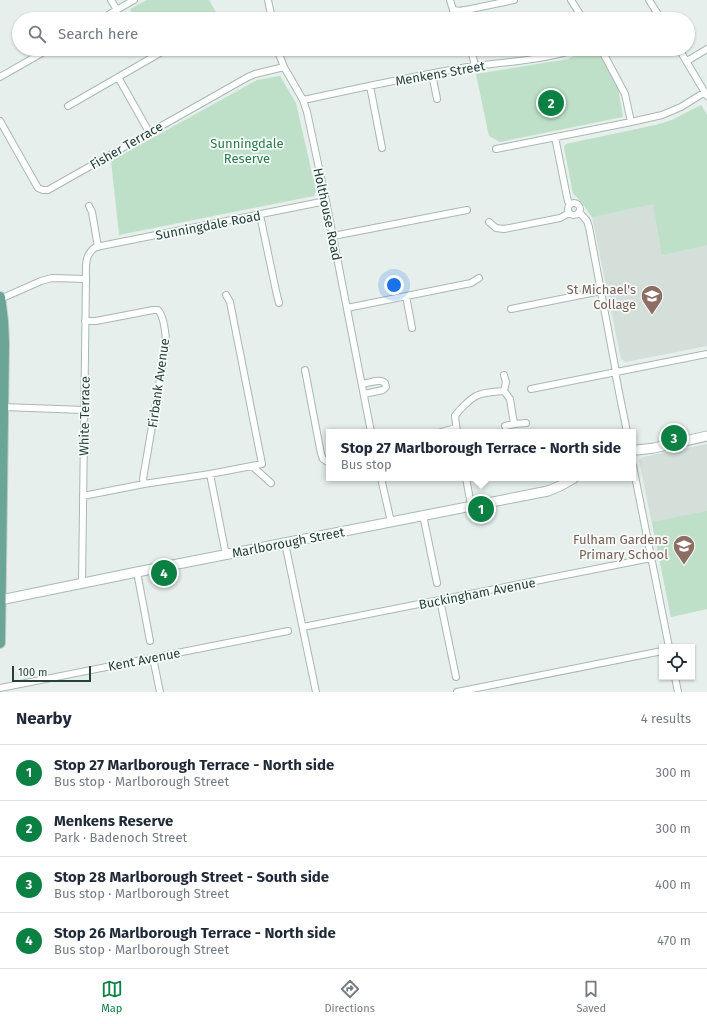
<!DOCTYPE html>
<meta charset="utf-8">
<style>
:root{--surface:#fff;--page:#f2f2f3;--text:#1f2937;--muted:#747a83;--line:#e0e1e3;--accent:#0b8043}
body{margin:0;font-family:"Fira Sans",sans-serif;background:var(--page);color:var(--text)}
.controls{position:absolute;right:12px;bottom:12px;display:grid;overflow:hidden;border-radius:0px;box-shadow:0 1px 3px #0004}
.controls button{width:36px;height:36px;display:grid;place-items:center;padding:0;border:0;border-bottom:1px solid var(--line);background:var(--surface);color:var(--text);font:20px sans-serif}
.scale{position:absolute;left:12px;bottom:10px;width:79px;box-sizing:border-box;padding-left:4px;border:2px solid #24423a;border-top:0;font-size:11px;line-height:14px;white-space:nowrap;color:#24423a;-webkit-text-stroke:3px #f7fbf9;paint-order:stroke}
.you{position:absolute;left:394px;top:285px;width:14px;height:14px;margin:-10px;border:3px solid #fff;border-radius:50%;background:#1a73e8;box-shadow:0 0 0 6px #1a73e833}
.badge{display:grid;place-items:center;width:26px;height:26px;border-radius:50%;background:var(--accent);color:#fff;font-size:13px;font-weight:700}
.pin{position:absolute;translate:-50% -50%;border:2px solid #fff;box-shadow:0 1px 4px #0006}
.popup{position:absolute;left:326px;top:429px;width:310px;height:52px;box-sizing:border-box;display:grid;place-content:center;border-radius:0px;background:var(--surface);filter:drop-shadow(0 1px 3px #0005);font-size:13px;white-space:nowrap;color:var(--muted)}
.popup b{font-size:15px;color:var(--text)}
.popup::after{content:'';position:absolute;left:50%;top:100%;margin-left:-8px;border:8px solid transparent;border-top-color:var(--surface)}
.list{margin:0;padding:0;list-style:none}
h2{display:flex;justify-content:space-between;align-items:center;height:52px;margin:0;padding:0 16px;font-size:17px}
h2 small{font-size:13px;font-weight:400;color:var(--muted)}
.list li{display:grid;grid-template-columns:26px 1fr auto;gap:12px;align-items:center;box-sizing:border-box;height:56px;padding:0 16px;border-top:1px solid var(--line)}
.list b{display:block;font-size:15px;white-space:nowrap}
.list p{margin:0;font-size:13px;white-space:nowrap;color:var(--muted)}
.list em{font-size:13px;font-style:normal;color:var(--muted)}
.icon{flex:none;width:22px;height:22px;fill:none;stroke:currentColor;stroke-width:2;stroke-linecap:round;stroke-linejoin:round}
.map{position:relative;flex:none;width:707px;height:692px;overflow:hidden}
.search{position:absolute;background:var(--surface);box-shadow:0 1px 3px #0004;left:12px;right:12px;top:12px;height:44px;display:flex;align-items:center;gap:10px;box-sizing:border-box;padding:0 14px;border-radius:22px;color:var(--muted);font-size:15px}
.sheet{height:276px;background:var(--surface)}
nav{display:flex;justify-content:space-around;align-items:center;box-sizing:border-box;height:56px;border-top:1px solid var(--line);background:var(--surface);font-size:11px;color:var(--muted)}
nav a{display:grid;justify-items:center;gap:2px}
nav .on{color:var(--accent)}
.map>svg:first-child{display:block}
.built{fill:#d4dfda}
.green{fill:#bfe0c8}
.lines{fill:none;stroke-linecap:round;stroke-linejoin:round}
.street-casing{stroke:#a8b8b2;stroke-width:8}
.secondary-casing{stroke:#a4bbb3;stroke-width:11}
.primary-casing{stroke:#c2cac8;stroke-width:12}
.street{stroke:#fff;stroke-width:6}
.secondary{stroke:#fff;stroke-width:9}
.primary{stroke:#6aa596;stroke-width:10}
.labels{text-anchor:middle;stroke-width:3.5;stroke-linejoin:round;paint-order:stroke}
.street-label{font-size:13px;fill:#24423a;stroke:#f7fbf9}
.park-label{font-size:13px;fill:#2d7a4b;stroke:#f7fbf9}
.education-label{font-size:13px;fill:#785e54;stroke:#f7fbf9;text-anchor:end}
</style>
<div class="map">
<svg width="707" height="692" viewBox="0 0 707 692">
<rect width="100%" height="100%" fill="#e6efeb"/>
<!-- built -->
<path class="built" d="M701,105L707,115V346L626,362L621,359L592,217L582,203L573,193L564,147L566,144L656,125L672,120Z
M707,444V609L671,617L639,460L643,457Z"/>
<!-- green -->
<path class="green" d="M147,0H209L220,19H178L174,12L161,19H135L130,9Z
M587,49H597L618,88L623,117L500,142L489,136L476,74L568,59Z
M280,76L296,103L316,191L314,196L119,235L111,161L257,80Z
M701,105L707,115V245L662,255L653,204L592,217L582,203L573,193L564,147L566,144L656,125L672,120Z
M707,511V609L671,617L652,522Z"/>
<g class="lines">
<!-- street casing -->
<g class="street-casing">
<path id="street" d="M111,0L117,10
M268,0L272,19
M450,0L453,10L461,11L514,0
M571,0L583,19
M649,0L661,19
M463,10L465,19
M101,19L134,0
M277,49L284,67L303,100L307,112L326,201L371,432
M471,49L475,66
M601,49L625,94L631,122
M679,49L707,96
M687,61L707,49
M432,74L437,99
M0,77L49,49
M118,77L149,132
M370,86L382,148
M303,100C360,88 417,75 474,66C508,62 544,60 577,49
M68,106L167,49
M0,121L38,188L43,190H48L248,77L255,74L284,67
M555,137L567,197L568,201L570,205
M496,149L631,122L662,115L681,107L705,92
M568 209a6 6 0 1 1 12 0a6 6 0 1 1-12 0Z
M89,206L92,212L98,247
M579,212L587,221L589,227L616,372V377L627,432
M260,215L276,291L279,303
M489,222L496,228L504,229L560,218L569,213
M333,236L467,210
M406,296L412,328
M0,299L41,281L52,278L86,279
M347,308L471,283L479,278
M511,309L601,291
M85,321H96L153,310H158C164,316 166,335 166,344L143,479L144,484
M305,370L321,454L323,459L329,463
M362,384C369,383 380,378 385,383L386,387L383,390L364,394
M531,389L707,354
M504,391L506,382L504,375
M3,407L84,410
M505,426L514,424
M441,432L456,428
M457,432L455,416C459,410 469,400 476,396C484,392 495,392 504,391L510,399L514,424L526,423
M252,466L271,483
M633,466L669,647
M210,474L226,555
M381,478L391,522
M466,478L471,505
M83,496L144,484L210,474L262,464L230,302L226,295
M423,515L437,583
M285,543L316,692
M137,572L150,641
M82,583L86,279C86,267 84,254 96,247L326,201
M440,600L456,677
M303,627L651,558
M153,658L160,692
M675,677L678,692
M0,688L288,631
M457,692L662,651"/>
</g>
<!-- secondary casing -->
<g class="secondary-casing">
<path id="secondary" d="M637,450L654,448L707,436
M0,600L137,572L548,491L560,486L574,478"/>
</g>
<!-- primary casing -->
<g class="primary-casing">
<path id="primary" d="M0,297L3,321L4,343L0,643"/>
</g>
<!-- street -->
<use href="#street" class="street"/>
<!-- secondary -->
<use href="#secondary" class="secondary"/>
<!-- primary -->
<use href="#primary" class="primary"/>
</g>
<!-- icons -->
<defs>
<g id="school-pin" transform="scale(1.15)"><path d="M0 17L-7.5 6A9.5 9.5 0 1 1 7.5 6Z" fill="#8d6e63" stroke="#f7fbf9"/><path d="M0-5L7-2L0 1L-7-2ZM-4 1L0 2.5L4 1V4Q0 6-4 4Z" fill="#fff"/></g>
</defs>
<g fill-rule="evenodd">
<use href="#school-pin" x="652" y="296"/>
<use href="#school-pin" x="684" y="546"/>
</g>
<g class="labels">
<!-- street labels -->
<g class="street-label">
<text transform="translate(440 73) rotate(-10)" y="5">Menkens Street</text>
<text transform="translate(126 145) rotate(-30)" y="5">Fisher Terrace</text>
<text transform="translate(328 214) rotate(78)" y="5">Holthouse Road</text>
<text transform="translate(208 225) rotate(-11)" y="5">Sunningdale Road</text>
<text transform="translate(158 383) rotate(-82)" y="5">Firbank Avenue</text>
<text transform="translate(84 416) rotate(-89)" y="5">White Terrace</text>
<text transform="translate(288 542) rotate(-11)" y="5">Marlborough Street</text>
<text transform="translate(477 593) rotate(-11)" y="5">Buckingham Avenue</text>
<text transform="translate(144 659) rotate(-11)" y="5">Kent Avenue</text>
</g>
<!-- park labels -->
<g class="park-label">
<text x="247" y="148">Sunningdale<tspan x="247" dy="15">Reserve</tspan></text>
</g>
<!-- education labels -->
<g class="education-label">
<text x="636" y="294">St Michael's<tspan x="636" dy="15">Collage</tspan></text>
<text x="668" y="544">Fulham Gardens<tspan x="668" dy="15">Primary School</tspan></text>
</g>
</g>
</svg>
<div class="controls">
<button><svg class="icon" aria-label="locate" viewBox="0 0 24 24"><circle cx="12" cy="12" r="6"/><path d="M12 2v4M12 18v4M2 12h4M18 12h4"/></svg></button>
</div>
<div class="scale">100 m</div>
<div class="you"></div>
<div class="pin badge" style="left:481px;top:509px">1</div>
<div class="popup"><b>Stop 27 Marlborough Terrace - North side</b>Bus stop</div>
<div class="pin badge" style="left:551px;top:103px">2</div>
<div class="pin badge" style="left:674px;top:438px">3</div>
<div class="pin badge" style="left:164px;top:573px">4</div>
<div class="search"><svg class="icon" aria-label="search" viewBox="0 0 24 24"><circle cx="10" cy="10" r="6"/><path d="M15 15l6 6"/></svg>Search here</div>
</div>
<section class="sheet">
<h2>Nearby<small>4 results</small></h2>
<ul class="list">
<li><span class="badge">1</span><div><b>Stop 27 Marlborough Terrace - North side</b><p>Bus stop · Marlborough Street</p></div><em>300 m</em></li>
<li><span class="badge">2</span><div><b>Menkens Reserve</b><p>Park · Badenoch Street</p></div><em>300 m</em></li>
<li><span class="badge">3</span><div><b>Stop 28 Marlborough Street - South side</b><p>Bus stop · Marlborough Street</p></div><em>400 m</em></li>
<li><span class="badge">4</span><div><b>Stop 26 Marlborough Terrace - North side</b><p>Bus stop · Marlborough Street</p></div><em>470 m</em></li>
</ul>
</section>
<nav>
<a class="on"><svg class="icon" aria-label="map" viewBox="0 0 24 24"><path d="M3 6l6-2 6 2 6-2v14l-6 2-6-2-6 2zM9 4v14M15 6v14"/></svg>Map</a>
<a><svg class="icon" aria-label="directions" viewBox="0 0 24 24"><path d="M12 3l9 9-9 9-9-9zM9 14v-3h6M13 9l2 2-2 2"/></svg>Directions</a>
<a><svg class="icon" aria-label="saved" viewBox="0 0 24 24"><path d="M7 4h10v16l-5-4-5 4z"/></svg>Saved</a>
</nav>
